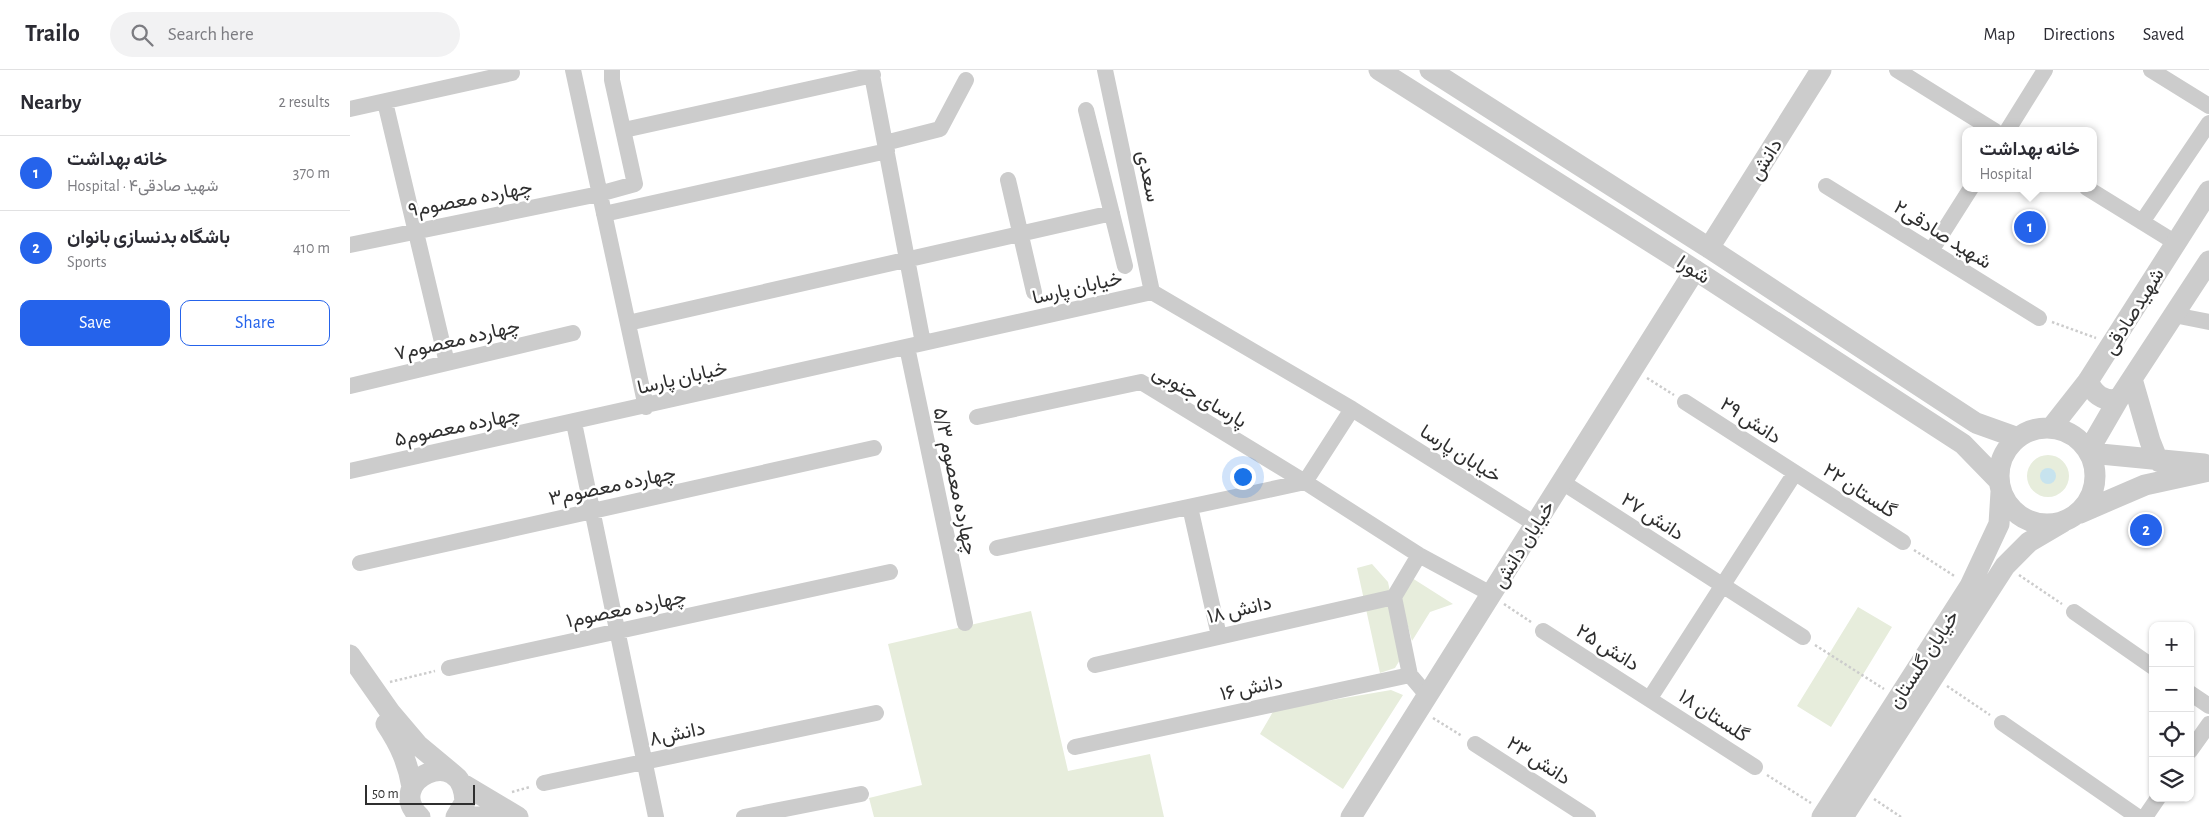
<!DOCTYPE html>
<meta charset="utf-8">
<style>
:root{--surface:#fff;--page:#f2f2f3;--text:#2b2b33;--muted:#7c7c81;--line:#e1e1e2;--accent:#2563eb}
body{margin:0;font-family:"Alegreya Sans",Vazirmatn,sans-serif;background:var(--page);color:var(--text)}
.controls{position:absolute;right:15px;bottom:15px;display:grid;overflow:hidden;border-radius:10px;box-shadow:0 1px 4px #0004}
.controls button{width:45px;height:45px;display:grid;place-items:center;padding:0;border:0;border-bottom:1px solid var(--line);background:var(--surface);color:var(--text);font:25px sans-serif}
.scale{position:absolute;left:15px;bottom:12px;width:110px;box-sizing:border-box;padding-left:5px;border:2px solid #2f2f2f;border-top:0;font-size:14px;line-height:18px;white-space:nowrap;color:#2f2f2f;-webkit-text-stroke:4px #fff;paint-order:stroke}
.you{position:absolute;left:892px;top:406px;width:18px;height:18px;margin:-12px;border:4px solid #fff;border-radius:50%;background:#1a73e8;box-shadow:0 0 0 8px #1a73e833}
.badge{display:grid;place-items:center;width:32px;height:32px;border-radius:50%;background:var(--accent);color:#fff;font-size:16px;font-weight:700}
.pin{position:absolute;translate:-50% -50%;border:2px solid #fff;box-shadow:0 1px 5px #0006}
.popup{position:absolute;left:1612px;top:57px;width:135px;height:65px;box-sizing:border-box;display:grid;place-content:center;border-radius:10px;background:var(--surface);filter:drop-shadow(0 1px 4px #0005);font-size:16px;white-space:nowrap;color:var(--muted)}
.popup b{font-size:19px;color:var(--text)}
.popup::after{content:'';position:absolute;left:50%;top:100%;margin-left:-10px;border:10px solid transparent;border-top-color:var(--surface)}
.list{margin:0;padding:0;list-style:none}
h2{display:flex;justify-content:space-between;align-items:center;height:65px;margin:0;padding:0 20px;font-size:21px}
h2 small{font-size:16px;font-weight:400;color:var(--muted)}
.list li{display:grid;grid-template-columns:32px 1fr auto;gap:15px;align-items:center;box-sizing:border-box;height:75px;padding:0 20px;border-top:1px solid var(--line)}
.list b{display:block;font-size:19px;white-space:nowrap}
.list p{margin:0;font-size:16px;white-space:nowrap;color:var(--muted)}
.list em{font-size:16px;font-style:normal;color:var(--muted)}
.actions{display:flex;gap:10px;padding:15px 20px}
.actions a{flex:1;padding:11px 0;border:1px solid var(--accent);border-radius:10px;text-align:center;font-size:18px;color:var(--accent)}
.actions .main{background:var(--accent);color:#fff}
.icon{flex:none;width:28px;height:28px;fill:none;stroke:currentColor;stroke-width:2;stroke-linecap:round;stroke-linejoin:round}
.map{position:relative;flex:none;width:1859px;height:747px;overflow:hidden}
header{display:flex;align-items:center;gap:30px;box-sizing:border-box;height:70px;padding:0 25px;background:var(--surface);border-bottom:1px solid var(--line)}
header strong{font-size:24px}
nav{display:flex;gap:28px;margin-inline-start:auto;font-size:18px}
.search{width:350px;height:45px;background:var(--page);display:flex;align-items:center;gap:12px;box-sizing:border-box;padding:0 18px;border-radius:28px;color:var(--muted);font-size:19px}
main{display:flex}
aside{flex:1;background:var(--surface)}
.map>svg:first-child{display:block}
.green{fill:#e7eddc}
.water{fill:#c7e3ee}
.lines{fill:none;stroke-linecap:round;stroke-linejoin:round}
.path{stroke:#ccc;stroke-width:2.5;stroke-dasharray:2.5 2.5;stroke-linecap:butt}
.minor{stroke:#ccc;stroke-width:16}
.tertiary{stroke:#ccc;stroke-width:21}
.labels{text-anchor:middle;stroke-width:5;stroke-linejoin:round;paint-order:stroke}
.street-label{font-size:20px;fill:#2f2f2f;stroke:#fff}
</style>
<header>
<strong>Trailo</strong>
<div class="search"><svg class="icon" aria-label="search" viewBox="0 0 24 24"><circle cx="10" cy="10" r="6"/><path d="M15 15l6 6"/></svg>Search here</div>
<nav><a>Map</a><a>Directions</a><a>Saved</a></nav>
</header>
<main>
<aside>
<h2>Nearby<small>2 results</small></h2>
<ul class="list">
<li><span class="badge">1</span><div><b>خانه بهداشت</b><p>Hospital · شهید صادقی۴</p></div><em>370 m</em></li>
<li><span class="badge">2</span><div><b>باشگاه بدنسازی بانوان</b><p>Sports</p></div><em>410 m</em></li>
</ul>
<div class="actions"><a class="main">Save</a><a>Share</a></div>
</aside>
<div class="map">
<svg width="1859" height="747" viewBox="0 0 1859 747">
<rect width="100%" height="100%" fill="#fff"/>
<!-- green -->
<path class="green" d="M1677 406a21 21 0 1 1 42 0a21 21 0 1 1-42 0Z
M1022,494L1038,512L1053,585L1045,598L1030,603L1007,498Z
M1062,508L1103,534L1080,542L1062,571L1050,528Z
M1508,537L1542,557L1481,657L1447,636Z
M681,541L718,701L800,684L814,747H524L519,728L572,715L538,574Z
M1041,620L1053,625L993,719L910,664L924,640Z"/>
<!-- water -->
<path class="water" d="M1690 406a8 8 0 1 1 16 0a8 8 0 1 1-16 0Z"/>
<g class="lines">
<!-- path -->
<path class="path" d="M1702,252L1746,268
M1297,308L1324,325
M1564,480L1606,507
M1669,505L1712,534
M1154,534L1181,552
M1465,575L1534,619
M40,612L85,601
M1597,616L1640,645
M1083,648L1112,666
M1417,705L1461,733
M162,722L180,717
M1524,729L1551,747"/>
<!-- minor -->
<path class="minor" d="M223,0L296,337
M521,0L573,273
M755,0L802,222
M1547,0L1645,61
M1801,0L1859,36
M35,32L97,293
M0,39L162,3
M736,40L775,196
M274,60L523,5
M1657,61L1695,0
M535,73L590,59L616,10
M658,110L684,222
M1476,116L1689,248
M1737,118L1826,173
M254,144L537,81
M1792,152L1859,53
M0,175L249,124L285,114L262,10V0
M1581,181L1621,118
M1824,245L1859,252
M278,253L762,143
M557,277L615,553
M0,316L223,263
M1335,332L1553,472
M627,347L791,312L955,412L1069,485L1141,524
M224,353L306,747
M0,401L802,222L1002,339L1185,454
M1212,412L1453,567
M840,437L869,566
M647,478L955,412L1002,339
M10,493L524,378
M1724,542L1803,597
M1193,561L1405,697
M745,595L1044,527
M99,598L540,502
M1060,605L1044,527L1069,485
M1840,623L1859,636
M1300,628L1445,403
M1652,653L1788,747
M1125,674L1238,747
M725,677L1060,605L1077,625
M1840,681L1859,654
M194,713L526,643
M394,747L511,724
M1795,747L1808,728"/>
<!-- tertiary -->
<path class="tertiary" d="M1029,0L1345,200L1613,374L1649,411
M1080,0L1359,178L1626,353L1668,368
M1359,178L1471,0
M1782,309L1800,371L1808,391
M1738,311C1744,325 1753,331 1768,330
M1649 406a48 48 0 1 1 96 0a48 48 0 1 1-96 0Z
M1701,358L1738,311L1859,121
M1739,380L1768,330L1859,191
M1740,383L1854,394
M1730,443L1795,415L1859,401
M0,585L40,642L68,675L104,705
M36,654C50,675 58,693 62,717
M111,713L168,747
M70,747C32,712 113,671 115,732L106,747
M115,747H144
M1001,747L1345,200
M1472,747L1620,516L1649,454L1651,422
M1493,747L1655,496L1679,472L1713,452"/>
</g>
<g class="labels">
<!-- street labels -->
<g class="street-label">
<text transform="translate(1415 89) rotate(-58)" y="7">دانش</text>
<text transform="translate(799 106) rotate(78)" y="7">سعدی</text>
<text transform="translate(120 128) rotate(-11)" y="7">چهارده معصوم۹</text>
<text transform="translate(1593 164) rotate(32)" y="7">شهید صادقی۲</text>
<text transform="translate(1344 199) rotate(33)" y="7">شورا</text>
<text transform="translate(727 217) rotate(-13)" y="7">خیابان پارسا</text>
<text transform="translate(1783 241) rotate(-58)" y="7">شهیدصادقی</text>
<text transform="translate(107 269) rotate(-13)" y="7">چهارده معصوم۷</text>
<text transform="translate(332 307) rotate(-13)" y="7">خیابان پارسا</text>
<text transform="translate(850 326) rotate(30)" y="7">پارسای جنوبی</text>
<text transform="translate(1401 350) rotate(33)" y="7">دانش ۲۹</text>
<text transform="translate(107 356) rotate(-12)" y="7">چهارده معصوم۵</text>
<text transform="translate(1111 383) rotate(32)" y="7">خیابان پارسا</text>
<text transform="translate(606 411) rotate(78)" y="7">چهارده معصوم ۵/۳</text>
<text transform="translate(262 415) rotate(-12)" y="7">چهارده معصوم۳</text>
<text transform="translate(1510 420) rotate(33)" y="7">گلستان ۲۲</text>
<text transform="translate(1303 446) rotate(33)" y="7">دانش ۲۷</text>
<text transform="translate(1173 474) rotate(-58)" y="7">خیابان دانش</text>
<text transform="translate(276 538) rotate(-12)" y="7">چهارده معصوم۱</text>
<text transform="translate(889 539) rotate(-13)" y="7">دانش ۱۸</text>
<text transform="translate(1258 577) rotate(32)" y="7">دانش ۲۵</text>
<text transform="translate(1573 589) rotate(-57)" y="7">خیابان گلستان</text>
<text transform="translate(901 617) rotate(-12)" y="7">دانش ۱۶</text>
<text transform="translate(1364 645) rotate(33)" y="7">گلستان ۱۸</text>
<text transform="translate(327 663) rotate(-12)" y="7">دانش۸</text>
<text transform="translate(1189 690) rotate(33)" y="7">دانش ۲۳</text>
</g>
</g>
</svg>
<div class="controls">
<button>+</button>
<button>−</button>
<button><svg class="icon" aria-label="locate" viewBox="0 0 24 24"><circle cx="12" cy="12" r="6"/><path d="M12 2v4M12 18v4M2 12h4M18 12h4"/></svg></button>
<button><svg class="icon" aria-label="layers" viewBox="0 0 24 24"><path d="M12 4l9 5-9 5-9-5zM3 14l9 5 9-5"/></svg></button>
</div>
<div class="scale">50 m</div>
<div class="you"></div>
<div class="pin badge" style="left:1680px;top:157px">1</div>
<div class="popup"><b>خانه بهداشت</b>Hospital</div>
<div class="pin badge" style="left:1796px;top:460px">2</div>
</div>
</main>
